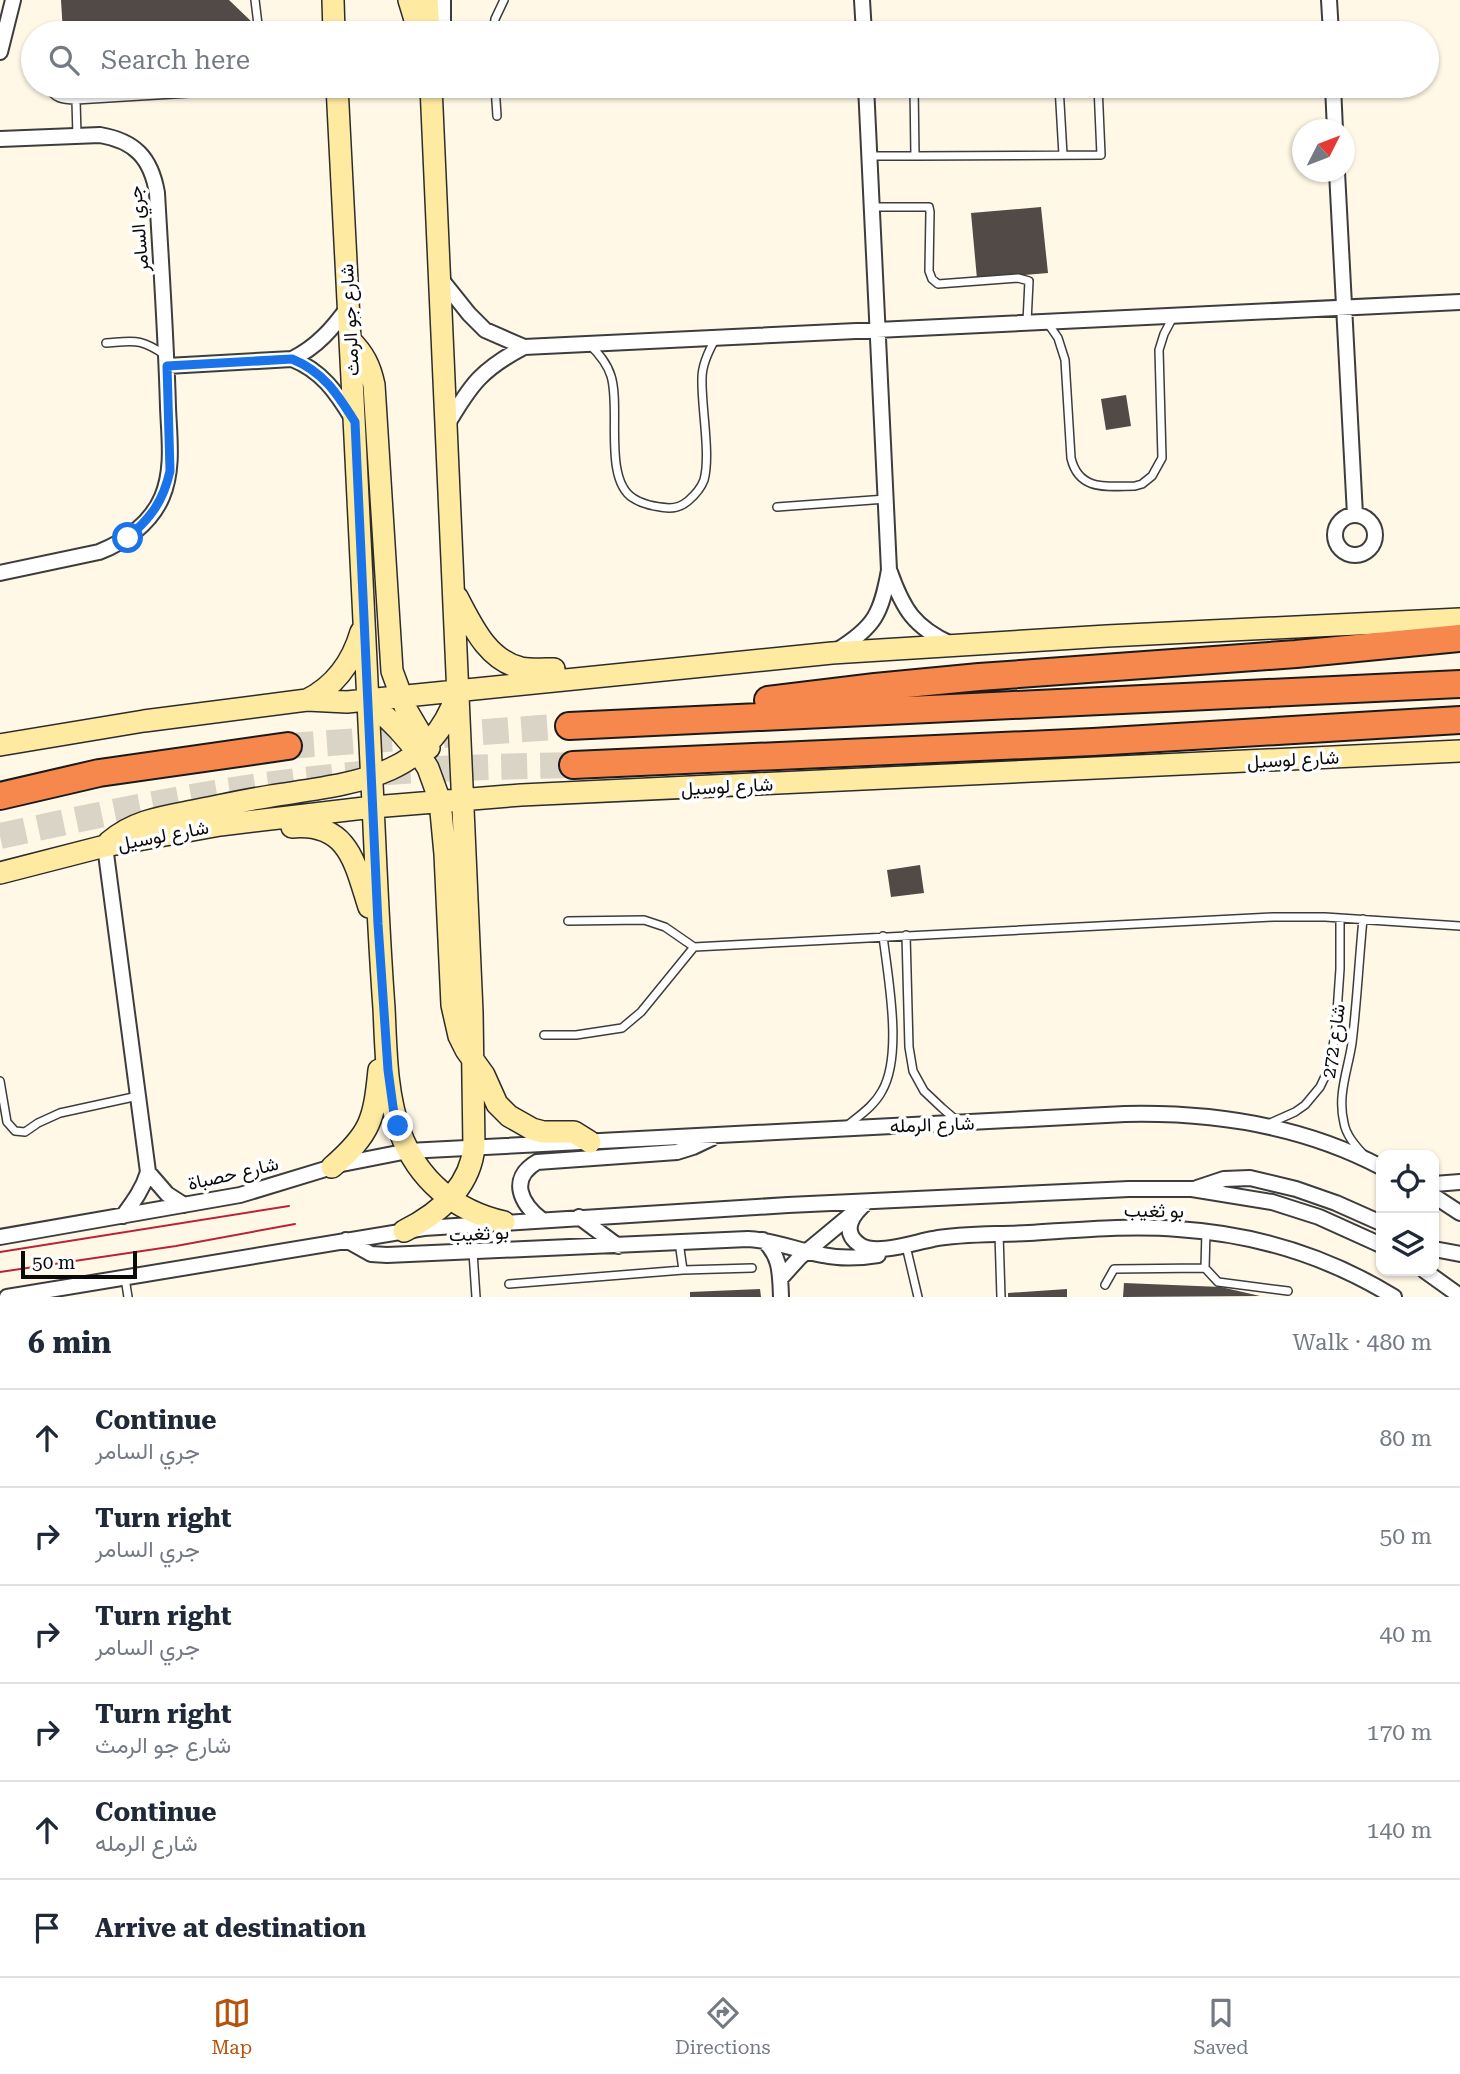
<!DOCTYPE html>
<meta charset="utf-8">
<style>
:root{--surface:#fff;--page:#f2f2f3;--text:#1f2937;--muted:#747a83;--line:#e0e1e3;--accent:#b45309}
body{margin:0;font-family:"Roboto Serif",Vazirmatn,serif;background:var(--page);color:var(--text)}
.controls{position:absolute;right:21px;bottom:21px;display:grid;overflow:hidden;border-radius:14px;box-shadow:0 2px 5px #0004}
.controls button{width:63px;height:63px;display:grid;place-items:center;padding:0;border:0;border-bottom:2px solid var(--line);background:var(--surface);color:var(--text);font:35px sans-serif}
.compass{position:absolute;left:1292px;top:119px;width:63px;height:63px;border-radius:50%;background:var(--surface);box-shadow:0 2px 5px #0004;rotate:48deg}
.scale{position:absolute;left:21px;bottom:18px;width:116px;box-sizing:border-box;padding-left:7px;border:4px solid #0a0a0a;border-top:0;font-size:19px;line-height:24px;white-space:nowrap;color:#0a0a0a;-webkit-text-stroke:5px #fff;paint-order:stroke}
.stop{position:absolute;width:21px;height:21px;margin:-16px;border:5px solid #1a73e8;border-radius:50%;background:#fff}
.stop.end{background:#1a73e8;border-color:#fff;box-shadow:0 2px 7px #0008}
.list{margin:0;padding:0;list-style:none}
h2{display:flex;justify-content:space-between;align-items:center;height:91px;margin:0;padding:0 28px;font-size:30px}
h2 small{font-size:23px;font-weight:400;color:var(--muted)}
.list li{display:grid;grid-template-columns:46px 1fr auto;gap:21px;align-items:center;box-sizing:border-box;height:98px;padding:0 28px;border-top:2px solid var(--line)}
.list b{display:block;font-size:26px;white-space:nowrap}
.list p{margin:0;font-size:23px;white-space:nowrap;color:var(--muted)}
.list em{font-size:23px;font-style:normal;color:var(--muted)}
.icon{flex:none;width:38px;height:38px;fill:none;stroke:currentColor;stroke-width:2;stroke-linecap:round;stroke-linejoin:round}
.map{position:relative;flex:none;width:1460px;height:1297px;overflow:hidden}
.search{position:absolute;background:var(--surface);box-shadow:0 2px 5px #0004;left:21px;right:21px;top:21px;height:77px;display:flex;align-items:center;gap:18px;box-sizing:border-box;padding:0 24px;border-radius:38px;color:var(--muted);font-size:26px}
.sheet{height:679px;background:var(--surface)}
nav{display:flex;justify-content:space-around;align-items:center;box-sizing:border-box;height:98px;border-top:2px solid var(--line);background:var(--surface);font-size:19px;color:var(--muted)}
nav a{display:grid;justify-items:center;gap:4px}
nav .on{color:var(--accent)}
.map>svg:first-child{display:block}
.building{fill:#524a46}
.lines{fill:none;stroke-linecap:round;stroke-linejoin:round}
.highway-tunnel{stroke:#dad4c6;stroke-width:26;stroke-dasharray:26 13;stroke-linecap:butt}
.lane-casing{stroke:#3d3d3d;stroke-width:10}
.street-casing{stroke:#3d3d3d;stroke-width:18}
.secondary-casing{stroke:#2c2c2c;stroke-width:24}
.highway-casing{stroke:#1b1b1b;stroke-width:30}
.lane{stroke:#fff;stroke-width:7}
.street{stroke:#fff;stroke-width:14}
.secondary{stroke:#ffeaa2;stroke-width:21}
.highway{stroke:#f6884d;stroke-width:26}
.tram{stroke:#ba2239;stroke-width:2}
.route{stroke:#1a73e8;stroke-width:9}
.labels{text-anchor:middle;stroke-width:7;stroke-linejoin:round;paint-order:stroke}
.street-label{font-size:19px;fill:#0a0a0a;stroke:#fff}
</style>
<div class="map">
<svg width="1460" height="1297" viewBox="0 0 1460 1297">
<rect width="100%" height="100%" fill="#fff8e7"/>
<!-- building -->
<path class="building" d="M61,0H229L255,25L256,33H63Z
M1041,207L1048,273L977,279L971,213Z
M1126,395L1131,426L1106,430L1101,399Z
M920,865L924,893L891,897L887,870Z
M1124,1283L1221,1287L1260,1296L1123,1297Z
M760,1289L761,1297H690V1292Z
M1067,1289V1297H1008V1293Z"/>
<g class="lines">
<!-- highway-tunnel -->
<path class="highway-tunnel" d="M288,746L569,726
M0,836C99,815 197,793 297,781C389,769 480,767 573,765"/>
<!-- lane casing -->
<g class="lane-casing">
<path id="lane" d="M255,0L259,33
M53,33L63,30
M493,33L495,19L504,0
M48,86C54,99 63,100 76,100L238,90L252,86
M495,86L497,116
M1059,86L1063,155
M76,100L77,136
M869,156H915L914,86
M915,156L1101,155L1098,86
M872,207H929L930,212L929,271L932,279L938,284L1018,278L1029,281L1027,322
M1047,322L1058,338L1065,360L1071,458C1079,492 1108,486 1135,486L1142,484L1152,476L1162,458L1159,350L1164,334L1173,317
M106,343C135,341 140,338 165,355
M590,345C599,354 607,363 611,376C621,407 603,479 633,498C643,505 657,507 669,508C676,508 682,506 688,501C695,495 701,488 704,480C711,454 701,406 702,378C702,364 709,350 716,338
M777,507L886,499
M1363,919C1359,960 1357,1002 1352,1043C1348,1070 1337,1095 1344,1123C1346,1135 1355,1145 1363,1154
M568,921L644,920L665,927L694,947L1273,917H1325L1460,926
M906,935L909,1047L913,1071L924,1091L942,1108L956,1120
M544,1035H576L622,1028L641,1012L694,947
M0,1081L7,1122L15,1131L25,1132L38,1123L60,1113L138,1096
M1268,1124L1295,1112L1305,1105L1320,1087L1330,1066L1336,1027L1340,969V918
M848,1125C860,1115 874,1106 882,1091C903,1055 888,978 883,936
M1206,1232L1205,1268L1218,1282L1288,1291
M999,1234L1001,1297
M679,1242L683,1270L752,1268
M906,1246L918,1297
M473,1252L476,1297
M125,1278L128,1297
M509,1284L683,1270
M1105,1285L1114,1269L1205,1268"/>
</g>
<!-- street casing -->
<g class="street-casing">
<path id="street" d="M443,0V33
M862,0L864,33
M1329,0L1331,33
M0,52L13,0
M1333,86L1335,130
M0,139L100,135C135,141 151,158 157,193C161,264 166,335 168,407C169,436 174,469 162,497C151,523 125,542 99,552L0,573
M1337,172L1355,515
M441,279L469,314L485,330L524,347L1460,302
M292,359C322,371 336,392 352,418
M167,366L292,359C317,347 333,328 349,306
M447,425C471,384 482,369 524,347
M1335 535a20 20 0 1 1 40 0a20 20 0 1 1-40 0Z
M890,572C903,609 914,627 951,644
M836,651C875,627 881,614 889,570L866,86
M105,846L148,1172C143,1189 134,1201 123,1216
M148,1172L167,1194L184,1205
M1434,1184L1460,1182
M1197,1188L1224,1179L1250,1178L1296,1189L1336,1203L1381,1223
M1434,1196L1460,1213
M867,1202C854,1213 839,1231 860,1245C876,1256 915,1242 933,1239C964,1233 997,1235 1029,1233C1078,1230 1129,1225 1178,1229C1255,1234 1329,1257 1394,1297
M579,1217L618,1246
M542,1220C521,1204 508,1179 537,1162L677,1152L693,1147L712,1138
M0,1237L240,1195L342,1164L408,1151L1125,1114C1213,1112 1303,1126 1381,1167
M346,1240L371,1254L387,1255L748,1239C775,1240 797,1251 823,1255C841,1259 860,1258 878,1255
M763,1240C781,1256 780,1274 781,1297
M1434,1249L1460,1254
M1425,1271L1460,1296
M781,1278L800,1257L853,1213
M7,1297L424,1228L788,1205L1129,1189H1192L1272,1202L1319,1217L1381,1245"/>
</g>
<!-- secondary casing -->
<g class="secondary-casing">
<path id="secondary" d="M333,0L334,33
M409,0L419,33
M427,0L429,33
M337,86C350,325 361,565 373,804C376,872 379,940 384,1008C386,1049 386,1093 400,1132C418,1180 455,1211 504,1222
M350,340C364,354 370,366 374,385L392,671L406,709L429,748
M457,597C472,625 487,660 521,668C532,670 544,669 554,669
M368,699L398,729L418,752L428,768L440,801L445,854L452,1005L459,1036L466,1050L484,1075L497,1104L509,1116L532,1129L543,1132H574L590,1142
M307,700C335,686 352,663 361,632
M0,745L144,721L307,700L347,702L832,653L1107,636L1460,619
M292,827C349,822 355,864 369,907
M109,842C133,821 162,817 193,811C219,806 245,800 271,796C346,784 428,780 456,696
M0,873L105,846L220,825L373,807L521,795L1460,751
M332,1167C371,1133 374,1120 379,1070
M404,1231C438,1214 470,1188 474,1147L472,1012L431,86"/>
</g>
<!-- highway casing -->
<g class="highway-casing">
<path id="highway" d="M768,700L875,687L979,677L1296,654L1460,638
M569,726L1460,684
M573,765L1093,742L1460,720
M0,796L99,773L288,746"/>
</g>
<!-- lane -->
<use href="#lane" class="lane"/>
<!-- street -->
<use href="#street" class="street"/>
<!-- secondary -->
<use href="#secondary" class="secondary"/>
<!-- highway -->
<use href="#highway" class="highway"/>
<!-- tram -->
<path class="tram" d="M0,1252L289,1206
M0,1272L176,1246L295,1224"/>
</g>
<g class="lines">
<!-- route -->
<path class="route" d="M128,538C151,517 163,502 170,471L167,366L292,359C324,372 338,395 355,422L378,924L388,1070L394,1114L398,1126"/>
</g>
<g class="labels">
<!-- street labels -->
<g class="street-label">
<text transform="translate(138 229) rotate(-95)" y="7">جري السامر</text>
<text transform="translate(349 320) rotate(-93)" y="7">شارع جو الرمث</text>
<text transform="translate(1293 759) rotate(-3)" y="7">شارع لوسيل</text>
<text transform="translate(727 786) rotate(-3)" y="7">شارع لوسيل</text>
<text transform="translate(163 835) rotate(-11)" y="7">شارع لوسيل</text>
<text transform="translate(1333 1041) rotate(-82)" y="7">شارع 272</text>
<text transform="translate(932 1124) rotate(-2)" y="7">شارع الرمله</text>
<text transform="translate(233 1173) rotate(-13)" y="7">شارع حصباة</text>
<text transform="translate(1154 1210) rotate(1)" y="7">بو ثغيب</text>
<text transform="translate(479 1233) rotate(-3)" y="7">بو ثغيب</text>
</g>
</g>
</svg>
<div class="controls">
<button><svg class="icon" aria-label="locate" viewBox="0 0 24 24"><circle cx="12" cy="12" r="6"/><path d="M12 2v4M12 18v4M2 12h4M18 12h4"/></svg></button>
<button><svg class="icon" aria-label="layers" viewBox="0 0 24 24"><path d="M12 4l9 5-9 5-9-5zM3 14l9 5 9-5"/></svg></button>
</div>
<svg class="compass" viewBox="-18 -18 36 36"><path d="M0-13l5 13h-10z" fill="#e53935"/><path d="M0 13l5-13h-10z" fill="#747a83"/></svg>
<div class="scale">50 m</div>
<div class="stop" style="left:128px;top:538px"></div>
<div class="stop end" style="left:398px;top:1126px"></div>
<div class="search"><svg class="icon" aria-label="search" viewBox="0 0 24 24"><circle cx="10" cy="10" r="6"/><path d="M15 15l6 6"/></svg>Search here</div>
</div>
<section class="sheet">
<h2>6 min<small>Walk · 480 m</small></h2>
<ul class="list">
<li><svg class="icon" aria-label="ahead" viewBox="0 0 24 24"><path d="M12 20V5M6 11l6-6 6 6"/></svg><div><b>Continue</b><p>جري السامر</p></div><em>80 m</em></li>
<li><svg class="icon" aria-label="right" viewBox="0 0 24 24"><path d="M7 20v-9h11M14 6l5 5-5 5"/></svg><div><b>Turn right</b><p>جري السامر</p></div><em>50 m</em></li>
<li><svg class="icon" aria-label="right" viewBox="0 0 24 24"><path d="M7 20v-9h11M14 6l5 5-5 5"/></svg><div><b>Turn right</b><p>جري السامر</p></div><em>40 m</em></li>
<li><svg class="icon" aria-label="right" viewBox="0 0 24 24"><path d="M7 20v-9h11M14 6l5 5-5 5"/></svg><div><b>Turn right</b><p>شارع جو الرمث</p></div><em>170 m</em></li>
<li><svg class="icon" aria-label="ahead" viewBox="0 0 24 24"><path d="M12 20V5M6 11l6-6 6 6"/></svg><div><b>Continue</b><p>شارع الرمله</p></div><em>140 m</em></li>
<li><svg class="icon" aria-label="arrive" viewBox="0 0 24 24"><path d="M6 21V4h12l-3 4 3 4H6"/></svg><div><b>Arrive at destination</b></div></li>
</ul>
</section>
<nav>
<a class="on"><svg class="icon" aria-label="map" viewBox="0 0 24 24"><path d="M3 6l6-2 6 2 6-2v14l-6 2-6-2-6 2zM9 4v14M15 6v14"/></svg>Map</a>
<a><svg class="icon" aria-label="directions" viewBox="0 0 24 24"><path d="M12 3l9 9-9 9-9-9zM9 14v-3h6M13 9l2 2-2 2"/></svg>Directions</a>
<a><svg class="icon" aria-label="saved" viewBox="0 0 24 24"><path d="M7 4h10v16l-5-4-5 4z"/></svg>Saved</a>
</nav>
